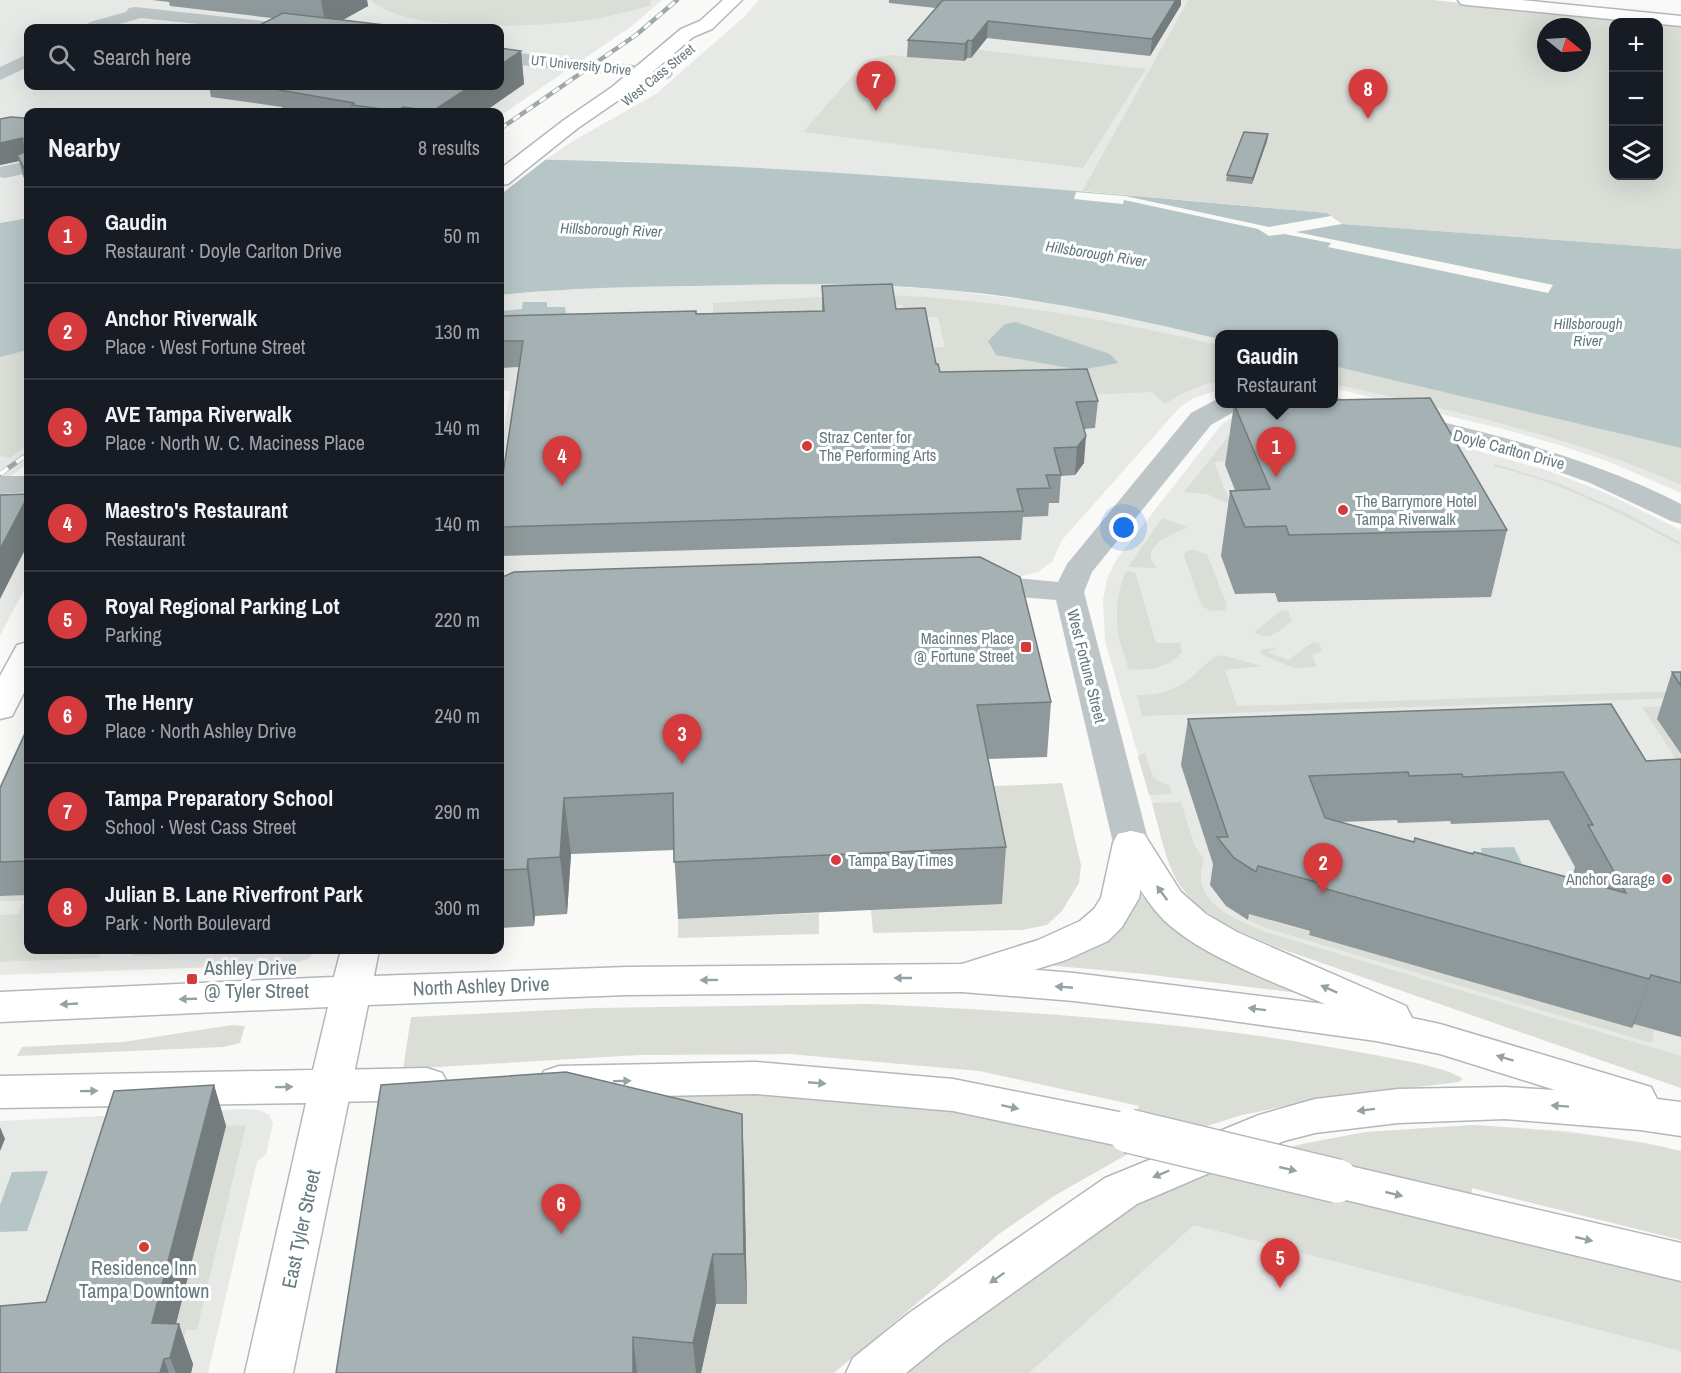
<!DOCTYPE html>
<meta charset="utf-8">
<style>
:root{--surface:#171b24;--page:#20242c;--text:#f1f3f6;--muted:#9ea1a6;--line:#363941;--accent:#d53b3c}
body{margin:0;font-family:"Archivo Narrow",sans-serif;background:var(--page);color:var(--text)}
.controls{position:absolute;right:18px;top:18px;display:grid;overflow:hidden;border-radius:12px;box-shadow:0 6px 24px #0002}
.controls button{width:54px;height:54px;display:grid;place-items:center;padding:0;border:0;border-bottom:2px solid var(--line);background:var(--surface);color:var(--text);font:30px sans-serif}
.compass{position:absolute;left:1537px;top:18px;width:54px;height:54px;border-radius:50%;background:var(--surface);box-shadow:0 6px 24px #0002;rotate:108deg}
.you{position:absolute;left:1124px;top:528px;width:21px;height:21px;margin:-15px;border:4px solid #fff;border-radius:50%;background:#1a73e8;box-shadow:0 0 0 9px #1a73e833}
.badge{display:grid;place-items:center;width:39px;height:39px;border-radius:50%;background:var(--accent);color:#fff;font-size:20px;font-weight:700}
.pin{position:absolute;translate:-50% -50px;filter:drop-shadow(0 2px 3px #0008)}
.pin::after{content:'';position:absolute;top:32px;width:21px;height:18px;background:inherit;clip-path:polygon(0 0,100% 0,50% 100%)}
.popup{position:absolute;left:1215px;top:330px;width:123px;height:78px;box-sizing:border-box;display:grid;place-content:center;border-radius:12px;background:var(--surface);filter:drop-shadow(0 2px 4px #0005);font-size:20px;white-space:nowrap;color:var(--muted)}
.popup b{font-size:22px;color:var(--text)}
.popup::after{content:'';position:absolute;left:50%;top:100%;margin-left:-12px;border:12px solid transparent;border-top-color:var(--surface)}
.list{margin:0;padding:0;list-style:none}
h2{display:flex;justify-content:space-between;align-items:center;height:78px;margin:0;padding:0 24px;font-size:26px}
h2 small{font-size:20px;font-weight:400;color:var(--muted)}
.list li{display:grid;grid-template-columns:39px 1fr auto;gap:18px;align-items:center;box-sizing:border-box;height:96px;padding:0 24px;border-top:2px solid var(--line)}
.list b{display:block;font-size:22px;white-space:nowrap}
.list p{margin:0;font-size:20px;white-space:nowrap;color:var(--muted)}
.list em{font-size:20px;font-style:normal;color:var(--muted)}
.icon{flex:none;width:33px;height:33px;fill:none;stroke:currentColor;stroke-width:2;stroke-linecap:round;stroke-linejoin:round}
.map{position:relative;flex:none;width:1681px;height:1373px;overflow:hidden}
.search{position:absolute;background:var(--surface);box-shadow:0 6px 24px #0002;left:24px;top:24px;width:480px;height:66px;display:flex;align-items:center;gap:15px;box-sizing:border-box;padding:0 21px;border-radius:12px;color:var(--muted);font-size:22px}
.panel{position:absolute;background:var(--surface);box-shadow:0 6px 24px #0002;left:24px;top:108px;width:480px;height:846px;border-radius:12px}
.map>svg:first-child{display:block}
.built{fill:#e7e9e7;fill-rule:evenodd}
.green{fill:#dbded7;fill-rule:evenodd}
.water{fill:#b6c5c6}
.pier{fill:#f9f9f7}
.lines{fill:none;stroke-linecap:round;stroke-linejoin:round}
.secondary-casing{stroke:#b1b9bb;stroke-width:3}
.highway-casing{stroke:#b2b8ba;stroke-width:3}
.street{fill:#bec5c6;fill-rule:evenodd}
.secondary{fill:#fff;fill-rule:evenodd}
.highway{fill:#fff;fill-rule:evenodd}
.rail-far1-casing{stroke:#9fa8ab;stroke-width:4.5}
.rail-casing{stroke:#9fa8ab;stroke-width:5}
.rail-far1{stroke:#fff;stroke-width:3;stroke-dasharray:8;stroke-linecap:butt}
.rail{stroke:#fff;stroke-width:4;stroke-dasharray:10;stroke-linecap:butt}
.highway-bridge-casing{stroke:#b2b8ba;stroke-width:46;stroke-linecap:butt}
.highway-bridge{stroke:#fff;stroke-width:43}
.wall{fill:#8f989a;fill-rule:evenodd}
.shaded-wall{fill:#747c7d}
.building{fill:#a6b1b3;stroke:#747c7d;stroke-width:1.5;fill-rule:evenodd}
.oneway{fill:#94a2a5}
.poi-dot{fill:#d53b3c;stroke:#fff;stroke-width:2}
.labels{text-anchor:middle;stroke-width:6;stroke-linejoin:round;paint-order:stroke}
.far-street-label{font-size:14px;fill:#667a7f;stroke:#fff}
.far-water-label{font-size:15px;font-style:italic;fill:#617879;stroke:#fff}
.poi-label{font-size:16px;fill:#667a7f;stroke:#fff;text-anchor:start}
.street-label{font-size:16px;fill:#667a7f;stroke:#fff}
.near-poi-label{font-size:20px;fill:#667a7f;stroke:#fff;text-anchor:start}
.near-street-label{font-size:20px;fill:#667a7f;stroke:#fff}
</style>
<div class="map">
<svg width="1681" height="1373" viewBox="0 0 1681 1373">
<rect width="100%" height="100%" fill="#f9f9f7"/>
<!-- built -->
<path class="built" d="M0,0H662L632,26L500,116V112H28V218L0,223ZM28,28H500V86H28Z
M759,0H1188L1082,191L626,161L545,160L573,141L656,94L745,16Z
M790,284L869,285L947,290L1075,306L1139,319L1219,339V390L1194,398L1180,407L1062,540L1052,562L1038,572L1022,576L500,593V457L510,391L500,390V295L578,288Z
M28,350V464L9,477H0V357Z
M1333,366L1681,448V493L1607,461L1559,445L1507,430L1333,388Z
M1307,409L1467,448L1549,471L1606,493L1681,530V1088L1279,948L1236,930L1211,916L1181,886L1169,862L1105,641L1103,600L1107,579L1116,560L1222,424L1232,417Z
M28,491V582L0,636V492Z
M28,724V950H315L310,958L293,964L0,975V784Z
M245,1109L260,1110L269,1115L273,1123L266,1154L257,1162L208,1373H0V1121Z
M1474,1125L1567,1131L1647,1143L1681,1151V1240L1472,1188L1468,1230L1681,1281V1373H907L1302,1144L1366,1132Z"/>
<!-- green -->
<path class="green" d="M371,0H651L650,6C630,11 609,17 588,20C542,27 404,34 371,0Z
M1188,0H1432L1681,25V249L1342,224L1327,213L1082,191ZM1614,22H1658V176H1614ZM1546,27H1582V63H1546Z
M971,49L1146,69L1083,168L803,132L866,60L890,55L961,62Z
M870,294L871,310L713,315V303Z
M889,295C1001,300 1110,320 1219,345V381C1199,385 1182,393 1165,404L1152,392L1085,395L941,410L927,348L945,347L938,317H905L902,305H891ZM1016,322L1110,354L988,341Z
M28,350V444L10,458L0,456V357Z
M1333,366L1681,448V485C1570,436 1451,410 1333,384Z
M1231,433L1255,460L1214,462L1231,505L1207,494L1184,492Z
M1495,464L1558,483L1626,513L1681,543V546C1621,513 1560,482 1493,466Z
M1162,518L1187,527L1161,540L1151,551V559L1157,568L1128,567Z
M1194,550L1207,554L1227,605L1225,610L1212,611L1202,607L1184,556L1186,551Z
M1126,571L1135,572L1156,643H1180L1182,653C1168,667 1148,672 1128,669C1126,660 1123,651 1120,642C1114,618 1117,592 1126,571Z
M1288,610L1292,621C1280,630 1269,643 1254,632L1281,611Z
M1313,642L1319,643L1322,652L1312,655L1317,667L1294,668L1262,655L1260,650L1279,647L1268,652L1288,660Z
M1221,655L1263,666L1225,670L1237,706L1681,691V698L1142,716L1137,695C1176,695 1185,682 1213,658Z
M1681,706V767L1642,707Z
M1145,752L1153,778L1170,786L1172,794L1149,795L1138,757Z
M1062,783L1081,865L1079,883L1062,911L1047,925L1022,930L873,933L871,910L1002,903L751,798Z
M1181,802L1194,844L1204,860C1188,903 1237,920 1268,933L1681,1056V1088L1279,948C1243,933 1205,919 1181,887C1165,864 1160,830 1152,803Z
M1139,891C1176,947 1240,966 1298,993L1144,974L1046,965Z
M28,895V950H102L99,958L0,962V915L18,914L24,901H0V896Z
M819,913V934L678,938V919Z
M1249,914L1310,932V935L1631,1028L1634,1024L1654,1030L1652,1043L1266,928L1248,920Z
M135,950H285L133,956Z
M871,1004C1039,1012 1209,1023 1375,1055C1395,1059 1448,1067 1463,1079L1459,1082L1326,1098L1242,1115L1140,1147L1054,1196L999,1234L834,1373H701L716,1304L747,1303L572,1097L758,1092L925,1105L1112,1144L1129,1131L1139,1106L979,1071L789,1054L639,1055L403,1069L411,1017L595,1008Z
M232,1025L245,1026L240,1043L223,1047L17,1056L22,1047L123,1042Z
M246,1125L197,1330H186L179,1363H166L226,1126Z
M1474,1125C1544,1130 1613,1135 1681,1151V1240L1472,1188L1468,1230L1681,1281V1351L1194,1225L1029,1373H907L999,1298L1101,1222L1210,1168L1302,1144L1366,1132Z"/>
<!-- water -->
<path class="water" d="M500,159C776,162 1052,189 1327,213L1342,224L1681,249V448L1333,366V334H1219V339C1129,317 1040,298 947,290C863,282 779,284 694,286C629,287 564,288 500,295Z
M28,218V350L0,357V223Z
M523,302H547V307H565L566,314L501,322V311L522,309Z
M1016,322L1110,354L1118,363L1081,370L996,355L988,341L1005,324Z
M1514,847L1523,866L1429,853L1482,852L1481,848Z
M48,1171L27,1231L0,1232V1205L12,1172Z"/>
<!-- pier -->
<path class="pier" d="M500,156L549,157L500,195Z
M1076,192L1125,196L1269,227L1331,216L1342,224L1296,232L1553,285L1548,293L1328,247L1331,243L1284,234L1269,236L1258,229L1124,200L1123,204L1074,199Z"/>
<g class="lines">
<!-- secondary casing -->
<g class="secondary-casing">
<path id="secondary" d="M723,0H742L712,29L693,37L626,95L578,128L508,184L500,185V169L564,120L612,87L681,29L700,21Z
M1458,0H1521L1681,16V26L1467,5L1461,4Z
M28,642V685L12,716L0,719V676L17,645Z
M1131,831L1144,834L1149,843L1139,898L1122,927L1108,941L1066,960L962,992L627,995L368,1005L293,1373H245L306,1103L0,1108V1076L313,1070L328,1007L0,1022V992L334,977L341,950H379L374,976L627,967L962,964L1038,940L1080,921L1094,909L1101,898L1113,843L1118,834Z"/>
</g>
<!-- highway casing -->
<g class="highway-casing">
<path id="highway" d="M1131,831L1144,834L1181,892L1206,914L1237,932L1406,1006L1412,1018L1440,1024L1651,1087L1657,1099L1681,1102V1136L1640,1130L1505,1119L1398,1123L1315,1133L1284,1141L1137,1204L943,1343L906,1373H846L853,1358L909,1313L1105,1178L1259,1115L1315,1099L1398,1089L1505,1087L1555,1090L1440,1054L1376,1041L1204,1017L1074,1001L962,992L948,988L942,978L948,968L962,964L1074,973L1325,1004C1275,982 1187,952 1154,909C1138,889 1126,865 1113,843L1118,834Z
M756,1062L953,1079L1129,1114L1144,1119L1151,1131L1144,1143L1129,1148L953,1111L756,1094L559,1098L544,1093L538,1082L544,1071L559,1066Z
M427,1068L442,1073L448,1084L442,1095L427,1100L332,1102L317,1097L311,1086L317,1075L332,1070Z
M1337,1163L1681,1243V1281L1321,1194L1315,1181L1321,1168Z"/>
</g>
<!-- street -->
<path class="street" d="M135,7L282,23L288,24L291,28H237L141,18L105,28H82L90,22L126,12L129,8Z
M500,51L663,68L670,70L673,74L670,78L663,80L500,63Z
M28,54V67L0,80V67Z
M28,161V173L5,178L0,177V167Z
M1333,397C1452,424 1571,448 1681,504V524L1671,521L1590,483L1532,462L1451,440L1320,410L1316,404H1333Z
M1219,398V404H1241L1237,410L1211,425L1092,572L1084,592L1149,843L1144,852L1131,855L1118,852L1113,843L1056,600L1005,596L978,597L967,595L963,588L967,581C997,574 1028,580 1058,582L1067,564L1191,413Z
M0,476H28V492L0,494Z"/>
<!-- secondary -->
<use href="#secondary" class="secondary"/>
<!-- highway -->
<use href="#highway" class="highway"/>
<!-- rail-far1 casing -->
<g class="rail-far1-casing">
<path id="rail-far1" d="M500,129L636,35L677,0"/>
</g>
<!-- rail casing -->
<g class="rail-casing">
<path id="rail" d="M0,474L28,454"/>
</g>
<!-- rail-far1 -->
<use href="#rail-far1" class="rail-far1"/>
<!-- rail -->
<use href="#rail" class="rail"/>
<!-- highway-bridge casing -->
<g class="highway-bridge-casing">
<path id="highway-bridge" d="M1129,1131L1337,1181"/>
</g>
<!-- highway-bridge -->
<use href="#highway-bridge" class="highway-bridge"/>
</g>
<!-- wall -->
<path class="wall" d="M152,0H367L368,6L343,20L272,18L170,6L169,2Z
M889,0H1181V5L1150,56L987,38L971,58H967L964,61L907,57L908,40L936,8L889,3Z
M504,49L521,51L524,84L484,112H284L282,107L211,97L209,86H500Z
M28,121V186L23,176L19,161L0,165L26,122Z
M1268,134L1267,141L1252,184L1226,181L1227,175Z
M822,286L896,309L936,364L940,372L1098,401L1095,428L1084,429V463L1075,475L1061,476L1059,503H1049L1048,516L1023,517L1021,540L500,556V494L519,367L500,368V316L696,314L822,311Z
M1234,404H1333L1507,530L1491,597L1278,602L1275,593L1235,594L1221,556L1230,491L1235,490L1225,465Z
M500,578L1051,702L1047,757L988,759L1006,847L1002,904L678,919L674,850L571,854L567,914L535,916L534,926L500,928Z
M1672,672H1681V754L1657,719Z
M1188,719L1646,761L1681,759V1037L1634,1024L1632,1028L1309,935L1310,931L1249,914L1248,920L1226,906L1210,885L1213,864L1181,765ZM1397,820L1398,823L1450,821L1451,824L1549,820L1575,867L1573,873L1577,879L1473,854L1414,842L1339,822Z
M28,727V895L0,896V788Z
M214,1085L226,1126L176,1324L193,1364L191,1373H0L46,1302Z
M744,1164L747,1304H716L701,1373H336Z"/>
<!-- shaded-wall -->
<path class="shaded-wall" d="M321,0H367L368,6L328,28H326Z
M1176,0H1181V5L1150,56L1152,39Z
M988,21L987,38L971,58L972,41Z
M503,40L505,61L521,51L524,84L484,112H433V111L471,86H500V42Z
M968,40L967,58L964,61L965,44Z
M403,107L404,112H398L397,111Z
M1268,134L1267,141L1252,184L1253,178Z
M22,138L28,159L17,155L19,161L0,165V143Z
M1086,436L1084,463L1075,475L1077,447Z
M28,496V544L0,599V549Z
M564,798L571,854L567,914L560,857Z
M528,859L535,916L534,926L527,869Z
M1651,975L1634,1024L1632,1028Z
M214,1085L226,1126L167,1359L152,1323Z
M742,1114L744,1164L747,1304L744,1254Z
M0,1127L5,1139L0,1151Z
M713,1254L716,1304L701,1373H696L693,1343Z
M179,1324L193,1364L191,1373H176L170,1358Z
M633,1337L637,1373H633Z
M164,1359L169,1373H160Z"/>
<!-- building -->
<path class="building" d="M943,0H1176L1152,39L988,21L972,41L968,40L965,44L908,40Z
M283,13L410,28H254Z
M500,48L521,51L500,65Z
M287,86H471L433,111L403,107L397,111L352,105L354,103L279,90Z
M11,117L24,118L26,122L28,121V176L17,155L25,152V140L22,138L0,143V119Z
M1244,132L1268,134L1253,178L1227,175Z
M892,284L896,309L925,308L936,364H938L940,372L1087,369L1098,401L1076,402L1086,436L1077,447L1054,448L1061,475H1046L1050,488L1017,489L1023,511L500,527V494L523,341H500V316L696,311V314L824,311L822,286Z
M1430,398L1507,530L1289,535L1286,526L1245,527L1230,491L1270,489L1234,404H1333V400Z
M28,494V496L0,549V495Z
M980,557L1020,577L1051,702L977,705L1006,847L674,862L673,793L564,798L560,857L528,859L527,869L500,870V578L514,572Z
M1672,672H1681V686Z
M1611,704L1646,761L1681,759V983L1651,975L1649,979L1319,887L1320,883L1258,866L1256,872L1234,858L1217,837H1228L1188,719ZM1408,772L1409,776L1462,774L1463,777L1563,772L1593,825H1588L1626,893L1474,852L1473,854L1415,838L1414,842L1325,818L1309,776Z
M28,727V861L0,862V788Z
M566,1072L742,1114L744,1254H713L693,1343L633,1337V1373H336L381,1085Z
M214,1085L152,1323L179,1324L170,1358L164,1359L160,1373H0V1306L46,1302L114,1091Z"/>
<!-- one-way arrows -->
<defs><path id="oneway-solid" d="M-6-.8H1V-3.2L6.5 0L1 3.2V.8H-6Z" transform="scale(1.5)"/></defs>
<g class="oneway">
<use href="#oneway-solid" transform="translate(1162 893) rotate(-126)"/>
<use href="#oneway-solid" transform="translate(903 978) rotate(-180)"/>
<use href="#oneway-solid" transform="translate(709 980) rotate(179)"/>
<use href="#oneway-solid" transform="translate(1064 987) rotate(-175)"/>
<use href="#oneway-solid" transform="translate(1329 989) rotate(-156)"/>
<use href="#oneway-solid" transform="translate(188 999) rotate(178)"/>
<use href="#oneway-solid" transform="translate(69 1004) rotate(177)"/>
<use href="#oneway-solid" transform="translate(1257 1009) rotate(-173)"/>
<use href="#oneway-solid" transform="translate(1505 1058) rotate(-163)"/>
<use href="#oneway-solid" transform="translate(622 1081) rotate(-1)"/>
<use href="#oneway-solid" transform="translate(817 1083) rotate(5)"/>
<use href="#oneway-solid" transform="translate(284 1087) rotate(-1)"/>
<use href="#oneway-solid" transform="translate(89 1091) rotate(-1)"/>
<use href="#oneway-solid" transform="translate(1560 1106) rotate(-176)"/>
<use href="#oneway-solid" transform="translate(1010 1107) rotate(12)"/>
<use href="#oneway-solid" transform="translate(1366 1110) rotate(173)"/>
<use href="#oneway-solid" transform="translate(1288 1169) rotate(13)"/>
<use href="#oneway-solid" transform="translate(1161 1174) rotate(157)"/>
<use href="#oneway-solid" transform="translate(1394 1194) rotate(13)"/>
<use href="#oneway-solid" transform="translate(1584 1239) rotate(13)"/>
<use href="#oneway-solid" transform="translate(997 1278) rotate(145)"/>
</g>
<!-- markers -->
<g class="poi-dot">
<circle cx="807" cy="446" r="6"/>
<circle cx="1343" cy="510" r="6"/>
<rect x="1020" y="641" width="12" height="12" rx="3"/>
<circle cx="836" cy="860" r="6"/>
<circle cx="1667" cy="879" r="6"/>
<rect x="186" y="973" width="12" height="12" rx="3"/>
<circle cx="144" cy="1247" r="6"/>
</g>
<g class="labels">
<!-- far-street labels -->
<g class="far-street-label">
<text transform="translate(581 65) rotate(6)" y="5">UT University Drive</text>
<text transform="translate(658 75) rotate(-39)" y="5">West Cass Street</text>
</g>
<!-- far-water labels -->
<g class="far-water-label">
<text transform="translate(611 230) rotate(2)" y="5">Hillsborough River</text>
<text transform="translate(1096 254) rotate(9)" y="5">Hillsborough River</text>
<text x="1588" y="329">Hillsborough<tspan x="1588" dy="17">River</tspan></text>
</g>
<!-- poi labels -->
<g class="poi-label">
<text x="819" y="443">Straz Center for<tspan x="819" dy="18">The Performing Arts</tspan></text>
<text x="1355" y="507">The Barrymore Hotel<tspan x="1355" dy="18">Tampa Riverwalk</tspan></text>
<text x="1014" y="644" text-anchor="end">Macinnes Place<tspan x="1014" dy="18">@ Fortune Street</tspan></text>
<text x="848" y="866">Tampa Bay Times</text>
<text x="1655" y="885" text-anchor="end">Anchor Garage</text>
</g>
<!-- street labels -->
<g class="street-label">
<text transform="translate(1509 449) rotate(15)" y="6">Doyle Carlton Drive</text>
<text transform="translate(1087 666) rotate(76)" y="6">West Fortune Street</text>
</g>
<!-- near-poi labels -->
<g class="near-poi-label">
<text x="204" y="975">Ashley Drive<tspan x="204" dy="23">@ Tyler Street</tspan></text>
<text x="144" y="1275" text-anchor="middle">Residence Inn<tspan x="144" dy="23">Tampa Downtown</tspan></text>
</g>
<!-- near-street labels -->
<g class="near-street-label">
<text transform="translate(481 986) rotate(-2)" y="7">North Ashley Drive</text>
<text transform="translate(301 1229) rotate(-78)" y="7">East Tyler Street</text>
</g>
</g>
</svg>
<div class="controls">
<button>+</button>
<button>−</button>
<button><svg class="icon" aria-label="layers" viewBox="0 0 24 24"><path d="M12 4l9 5-9 5-9-5zM3 14l9 5 9-5"/></svg></button>
</div>
<svg class="compass" viewBox="-18 -18 36 36"><path d="M0-13l5 13h-10z" fill="#e53935"/><path d="M0 13l5-13h-10z" fill="#9ea1a6"/></svg>
<div class="you"></div>
<div class="pin badge" style="left:1276px;top:477px">1</div>
<div class="popup"><b>Gaudin</b>Restaurant</div>
<div class="pin badge" style="left:1323px;top:893px">2</div>
<div class="pin badge" style="left:682px;top:764px">3</div>
<div class="pin badge" style="left:562px;top:486px">4</div>
<div class="pin badge" style="left:1280px;top:1288px">5</div>
<div class="pin badge" style="left:561px;top:1234px">6</div>
<div class="pin badge" style="left:876px;top:111px">7</div>
<div class="pin badge" style="left:1368px;top:119px">8</div>
<div class="search"><svg class="icon" aria-label="search" viewBox="0 0 24 24"><circle cx="10" cy="10" r="6"/><path d="M15 15l6 6"/></svg>Search here</div>
<section class="panel">
<h2>Nearby<small>8 results</small></h2>
<ul class="list">
<li><span class="badge">1</span><div><b>Gaudin</b><p>Restaurant · Doyle Carlton Drive</p></div><em>50 m</em></li>
<li><span class="badge">2</span><div><b>Anchor Riverwalk</b><p>Place · West Fortune Street</p></div><em>130 m</em></li>
<li><span class="badge">3</span><div><b>AVE Tampa Riverwalk</b><p>Place · North W. C. Maciness Place</p></div><em>140 m</em></li>
<li><span class="badge">4</span><div><b>Maestro's Restaurant</b><p>Restaurant</p></div><em>140 m</em></li>
<li><span class="badge">5</span><div><b>Royal Regional Parking Lot</b><p>Parking</p></div><em>220 m</em></li>
<li><span class="badge">6</span><div><b>The Henry</b><p>Place · North Ashley Drive</p></div><em>240 m</em></li>
<li><span class="badge">7</span><div><b>Tampa Preparatory School</b><p>School · West Cass Street</p></div><em>290 m</em></li>
<li><span class="badge">8</span><div><b>Julian B. Lane Riverfront Park</b><p>Park · North Boulevard</p></div><em>300 m</em></li>
</ul>
</section>
</div>
